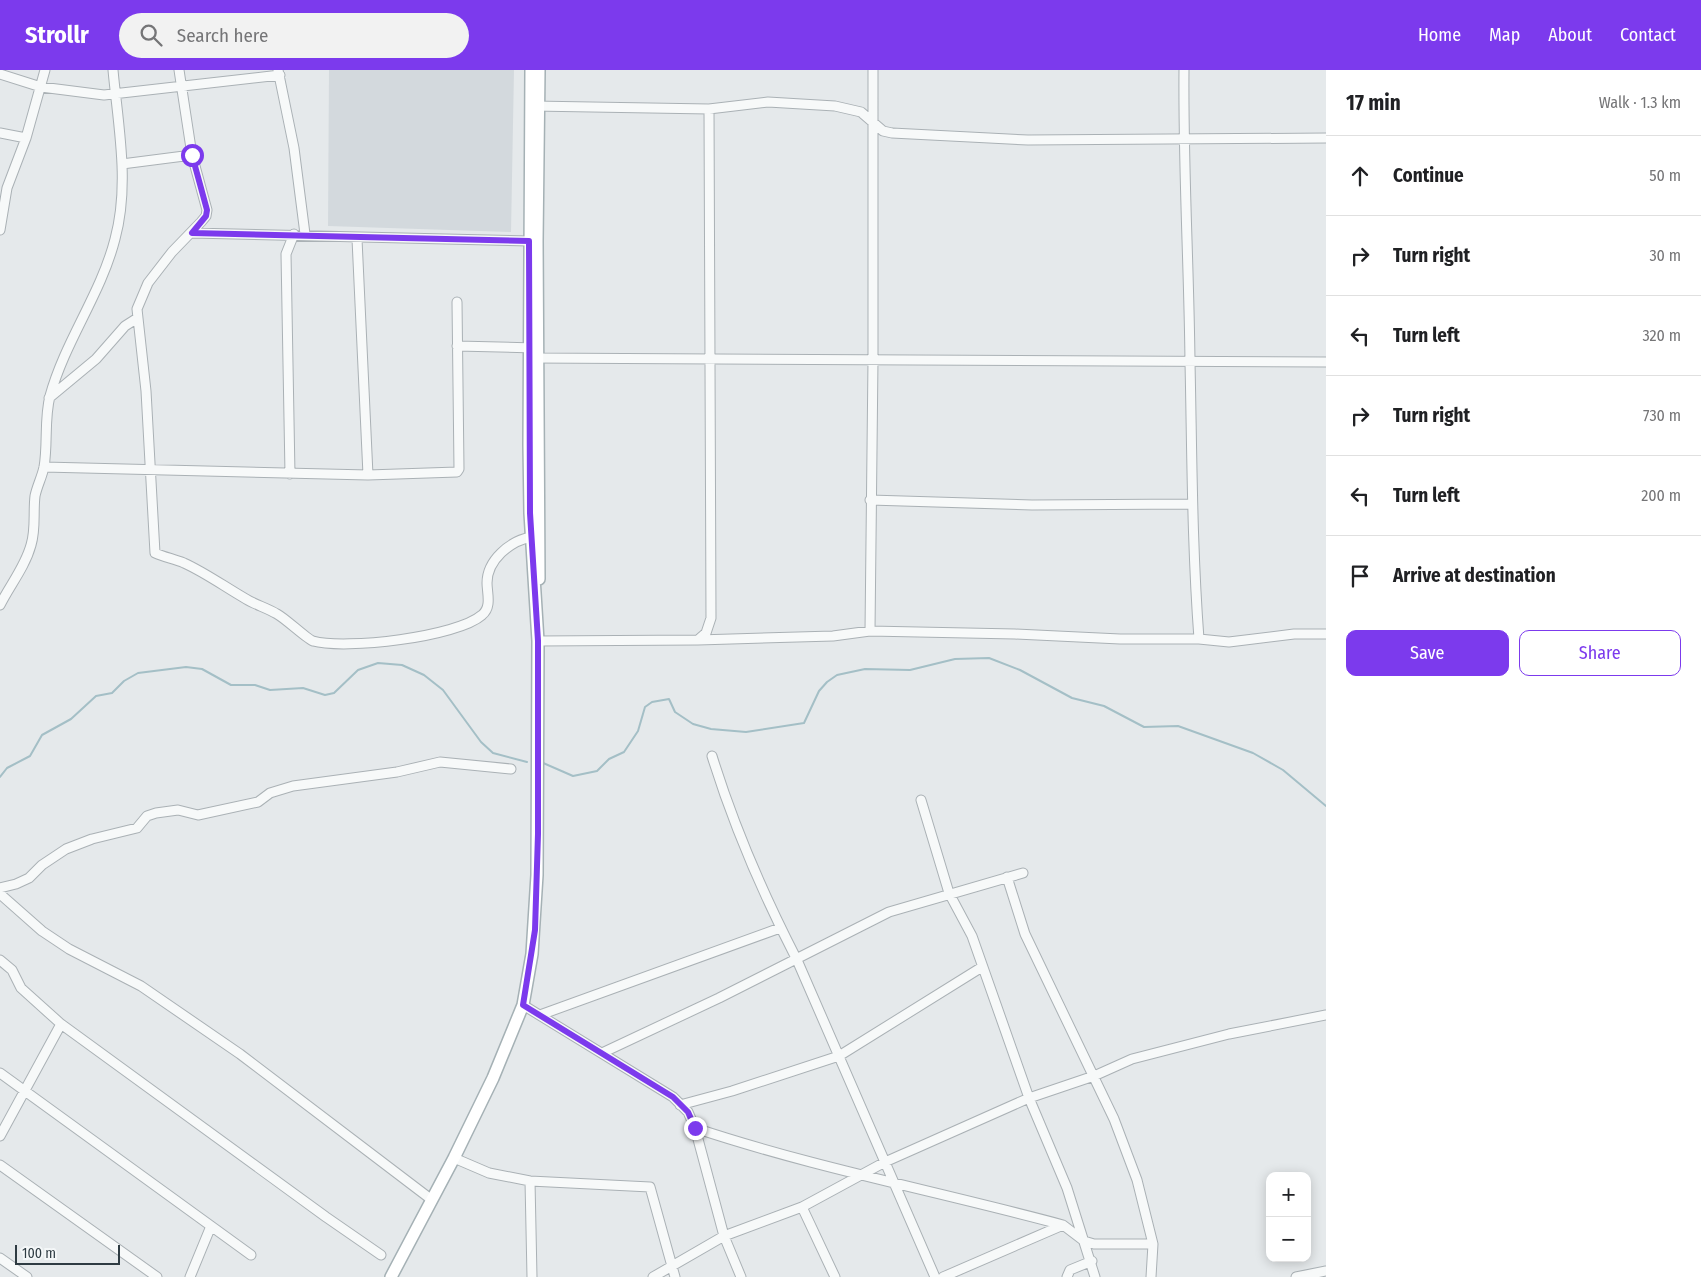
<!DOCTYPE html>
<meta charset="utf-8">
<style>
:root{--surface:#fff;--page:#f2f2f2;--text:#202124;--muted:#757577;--line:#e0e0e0;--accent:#7c3aed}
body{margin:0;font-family:"Fira Sans Condensed",sans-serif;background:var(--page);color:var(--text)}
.controls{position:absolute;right:15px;bottom:15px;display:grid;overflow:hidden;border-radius:10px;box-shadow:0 2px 12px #0003}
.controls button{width:45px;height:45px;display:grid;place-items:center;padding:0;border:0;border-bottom:1px solid var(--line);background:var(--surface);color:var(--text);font:25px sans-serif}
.scale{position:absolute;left:15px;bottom:12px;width:105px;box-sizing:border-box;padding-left:5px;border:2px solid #2e3b42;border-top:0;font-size:14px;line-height:18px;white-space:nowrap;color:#2e3b42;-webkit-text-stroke:4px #f4f7f8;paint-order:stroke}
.stop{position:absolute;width:15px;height:15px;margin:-11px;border:4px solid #7c3aed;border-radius:50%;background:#fff}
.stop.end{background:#7c3aed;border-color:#fff;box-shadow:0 1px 5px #0008}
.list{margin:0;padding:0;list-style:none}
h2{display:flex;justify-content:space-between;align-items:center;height:65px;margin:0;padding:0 20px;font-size:21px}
h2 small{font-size:16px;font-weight:400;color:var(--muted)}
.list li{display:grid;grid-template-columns:32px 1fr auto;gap:15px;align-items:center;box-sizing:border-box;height:80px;padding:0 20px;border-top:1px solid var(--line)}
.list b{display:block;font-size:19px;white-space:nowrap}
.list em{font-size:16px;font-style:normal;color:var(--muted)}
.actions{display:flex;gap:10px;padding:15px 20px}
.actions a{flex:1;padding:11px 0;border:1px solid var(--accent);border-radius:10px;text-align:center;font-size:18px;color:var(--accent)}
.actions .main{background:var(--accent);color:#fff}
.icon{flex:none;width:28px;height:28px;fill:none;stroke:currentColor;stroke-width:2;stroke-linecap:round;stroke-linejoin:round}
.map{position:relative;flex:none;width:1326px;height:1207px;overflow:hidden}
header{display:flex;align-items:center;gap:30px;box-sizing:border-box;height:70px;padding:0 25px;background:var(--accent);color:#fff}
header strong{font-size:24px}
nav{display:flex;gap:28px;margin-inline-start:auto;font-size:18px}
.search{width:350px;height:45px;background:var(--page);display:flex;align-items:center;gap:12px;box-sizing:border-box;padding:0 18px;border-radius:28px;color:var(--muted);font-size:19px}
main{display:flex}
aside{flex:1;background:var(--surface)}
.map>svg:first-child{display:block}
.built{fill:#d3d9dd}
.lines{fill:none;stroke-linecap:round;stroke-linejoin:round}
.stream{stroke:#a4bfc6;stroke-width:2}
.minor-casing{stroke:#aab1b5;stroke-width:11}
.major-casing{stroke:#a5b1b5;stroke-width:14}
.minor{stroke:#f7f9f9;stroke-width:9}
.major{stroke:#fff;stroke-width:11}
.route{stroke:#7c3aed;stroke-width:6}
</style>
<header>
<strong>Strollr</strong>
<div class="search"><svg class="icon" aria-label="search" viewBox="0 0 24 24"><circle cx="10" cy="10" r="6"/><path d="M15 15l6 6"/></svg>Search here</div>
<nav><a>Home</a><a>Map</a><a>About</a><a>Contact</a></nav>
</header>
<main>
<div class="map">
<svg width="1326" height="1207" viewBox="0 0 1326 1207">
<rect width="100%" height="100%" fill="#e5e9eb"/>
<!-- built -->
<path class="built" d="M329,0H514L511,162L328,156Z"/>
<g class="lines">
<!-- stream -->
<path class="stream" d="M541,692L573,706L597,701L609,689L624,682L638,661L645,637L652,632L669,629L675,642L693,654L711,659L746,662L804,653L819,621L827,612L837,605L865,599L910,600L955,589L989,588L1020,600L1072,628L1104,636L1144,657L1178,656L1253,683L1283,700L1326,736
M0,707L7,698L30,686L42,665L71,649L96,626L112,623L124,611L138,603L186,597L202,599L231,615H255L270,620L303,618L325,625L334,623L358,600L378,593L402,595L424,605L443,620L481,672L493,683L527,692"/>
<!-- minor casing -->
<g class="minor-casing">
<path id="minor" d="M179,0L192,85L207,140L206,146L201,152L172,182L148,213L137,239L146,321L155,483C164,487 174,489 184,493C206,503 225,517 246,529C256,535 267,538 277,544C285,548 308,570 313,571C345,580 457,567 482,545C492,537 487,523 487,513C487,490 510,471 531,467
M278,0L294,78L305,164
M1184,0C1183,97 1189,195 1190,292C1192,385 1192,476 1199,569
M0,4L41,17L104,25L280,5
M533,36L709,39L768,32L835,36L861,42L883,61L892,63L1028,70L1326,68
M0,63L26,68
M122,94L192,85
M0,160L7,118L26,68L45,0
M192,163C304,165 416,169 529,171
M357,169L368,405
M457,276L535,278
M531,288L1326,292
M49,328L96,289L125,256L136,249
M44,397L368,405L457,402L459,399L457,232
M290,404L286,184L294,164
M870,430L1032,435L1191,434
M0,535C10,515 25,497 31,475C36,459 33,443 35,426C37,416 42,407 44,397C48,374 44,349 50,326C65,271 101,224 115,169C130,114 118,55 113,0
M870,561L873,290V0
M698,570L833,566L870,561L1015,564L1120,569H1199L1229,572L1294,564H1326
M538,571L698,570L706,563L711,548L709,39
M712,686C734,757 763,824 797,890L935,1207
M921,730L949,823L972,866L1029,1028L1067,1118L1095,1207
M1007,807L1025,864L1114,1049L1137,1110L1153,1174L1151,1207
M0,818L16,814L29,808L42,795L66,779L92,769L137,758L147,746L156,743L178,740L198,745L258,732L270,723L293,716L397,702L440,692L511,699
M0,824L42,861L69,879L141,916L240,984L432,1130
M0,890L12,900L21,918L61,954L326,1147L381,1185
M523,935L673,1027L688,1042L695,1058L724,1166L741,1207
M540,945L780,858
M602,983L719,928L889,842L1023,803
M0,1003L251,1185
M680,1035L732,1021L839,986L982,897
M695,1058C815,1098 941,1122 1063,1155L1084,1171L1094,1174H1153
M0,1066L61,954
M454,1088L489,1103L530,1111L650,1117L675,1207
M0,1095L157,1207
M530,1111L532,1207
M802,1137L835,1207
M0,1188L27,1207
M190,1207L211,1156
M653,1207L724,1166L802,1137L885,1092L1029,1028L1094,1006L1132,989L1229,964L1326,945
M943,1207L1063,1155
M1067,1207L1070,1200L1092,1191
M1296,1207L1326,1201"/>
</g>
<!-- major casing -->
<g class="major-casing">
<path id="major" d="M539,509L537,171L539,0
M391,1207L454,1088L493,1008L523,935L532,884L537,805L538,571L530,443L529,375L531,0"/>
</g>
<!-- minor -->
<use href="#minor" class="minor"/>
<!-- major -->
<use href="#major" class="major"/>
</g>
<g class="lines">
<!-- route -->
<path class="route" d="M192,85L207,140L206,146L192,163C304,165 416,169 529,171L530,443L538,571V764L535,860L523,935L673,1027L688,1042L695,1058"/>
</g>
</svg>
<div class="controls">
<button>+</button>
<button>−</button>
</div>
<div class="scale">100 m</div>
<div class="stop" style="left:192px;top:85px"></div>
<div class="stop end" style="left:695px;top:1058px"></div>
</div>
<aside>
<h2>17 min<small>Walk · 1.3 km</small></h2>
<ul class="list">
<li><svg class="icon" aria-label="ahead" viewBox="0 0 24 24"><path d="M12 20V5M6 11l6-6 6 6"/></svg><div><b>Continue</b></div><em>50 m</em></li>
<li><svg class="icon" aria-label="right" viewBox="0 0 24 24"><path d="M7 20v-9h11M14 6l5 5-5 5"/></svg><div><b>Turn right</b></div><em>30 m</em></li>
<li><svg class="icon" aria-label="left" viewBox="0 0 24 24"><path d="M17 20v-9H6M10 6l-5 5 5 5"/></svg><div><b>Turn left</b></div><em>320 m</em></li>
<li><svg class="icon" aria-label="right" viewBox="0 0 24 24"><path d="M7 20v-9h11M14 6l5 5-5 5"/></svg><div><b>Turn right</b></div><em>730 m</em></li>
<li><svg class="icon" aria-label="left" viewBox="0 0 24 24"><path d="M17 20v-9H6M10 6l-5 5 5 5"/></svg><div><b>Turn left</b></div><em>200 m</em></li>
<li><svg class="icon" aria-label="arrive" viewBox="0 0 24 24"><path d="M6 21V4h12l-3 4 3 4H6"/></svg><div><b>Arrive at destination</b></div></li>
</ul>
<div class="actions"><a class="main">Save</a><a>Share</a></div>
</aside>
</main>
